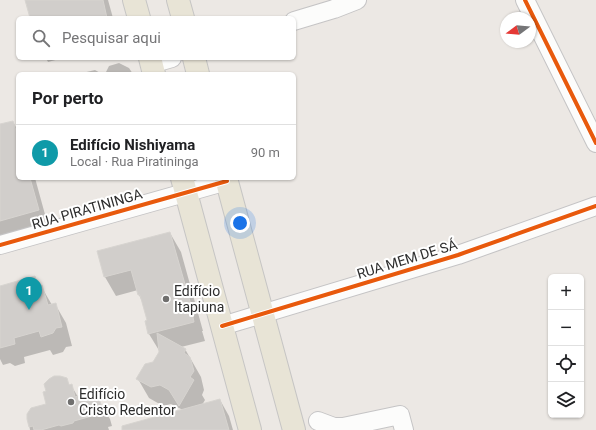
<!DOCTYPE html>
<html lang="pt">
<meta charset="utf-8">
<style>
:root{--surface:#fff;--page:#f6f6f6;--text:#202124;--muted:#757577;--line:#e0e0e0;--accent:#ea580c}
body{margin:0;font-family:Roboto,sans-serif;background:var(--page);color:var(--text)}
.controls{position:absolute;right:12px;bottom:12px;display:grid;overflow:hidden;border-radius:6px;box-shadow:0 1px 3px #0004}
.controls button{width:36px;height:36px;display:grid;place-items:center;padding:0;border:0;border-bottom:1px solid var(--line);background:var(--surface);color:var(--text);font:20px sans-serif}
.compass{position:absolute;left:500px;top:12px;width:36px;height:36px;border-radius:50%;background:var(--surface);box-shadow:0 1px 3px #0004;rotate:254deg}
.you{position:absolute;left:240px;top:223px;width:14px;height:14px;margin:-10px;border:3px solid #fff;border-radius:50%;background:#1a73e8;box-shadow:0 0 0 6px #1a73e833}
.badge{display:grid;place-items:center;width:26px;height:26px;border-radius:50%;background:var(--accent);color:#fff;font-size:13px;font-weight:700}
.pin{position:absolute;translate:-50% -33px;filter:drop-shadow(0 1px 2px #0008)}
.pin::after{content:'';position:absolute;top:21px;width:14px;height:12px;background:inherit;clip-path:polygon(0 0,100% 0,50% 100%)}
.list{margin:0;padding:0;list-style:none}
h2{display:flex;justify-content:space-between;align-items:center;height:52px;margin:0;padding:0 16px;font-size:17px}
h2 small{font-size:13px;font-weight:400;color:var(--muted)}
.list li{display:grid;grid-template-columns:26px 1fr auto;gap:12px;align-items:center;box-sizing:border-box;height:56px;padding:0 16px;border-top:1px solid var(--line)}
.list b{display:block;font-size:15px;white-space:nowrap}
.list p{margin:0;font-size:13px;white-space:nowrap;color:var(--muted)}
.list em{font-size:13px;font-style:normal;color:var(--muted)}
.icon{flex:none;width:22px;height:22px;fill:none;stroke:currentColor;stroke-width:2;stroke-linecap:round;stroke-linejoin:round}
.map{position:relative;flex:none;width:596px;height:430px;overflow:hidden}
.search{position:absolute;background:var(--surface);box-shadow:0 1px 3px #0004;left:16px;top:16px;width:280px;height:44px;display:flex;align-items:center;gap:10px;box-sizing:border-box;padding:0 14px;border-radius:6px;color:var(--muted);font-size:15px}
.panel{position:absolute;background:var(--surface);box-shadow:0 1px 3px #0004;left:16px;top:72px;width:280px;height:108px;border-radius:6px}
.map>svg:first-child{display:block}
.shadow{fill:#0003}
.building{fill:#d1cecb;stroke:#d7d4d0}
.lines{fill:none;stroke-linecap:round;stroke-linejoin:round}
.minor-casing{stroke:#c5c4c5;stroke-width:20}
.major-casing{stroke:#c6c5c4;stroke-width:24}
.minor{stroke:#fcfcfb;stroke-width:18}
.major{stroke:#e8e4d6;stroke-width:22}
.cycleway-casing{stroke:#fff;stroke-width:6}
.cycleway{stroke:#e8590c;stroke-width:4}
.poi-dot{fill:#706f6e;stroke:#fff;stroke-width:1.5}
.labels{text-anchor:middle;stroke-width:4;stroke-linejoin:round;paint-order:stroke}
.street-label{font-size:14px;fill:#2e2e2e;stroke:#fff}
.poi-label{font-size:14px;fill:#2e2e2e;stroke:#fff;text-anchor:start}
</style>
<div class="map">
<svg width="596" height="430" viewBox="0 0 596 430">
<rect width="100%" height="100%" fill="#ece8e4"/>
<!-- shadow -->
<path class="shadow" d="M26,0H108L113,18H31Z
M46,58H63L48,62Z
M119,63L129,68L133,74H105L109,66Z
M95,70L102,74H78Z
M13,122L18,131V178H35L49,229L0,243V125Z
M170,233L181,252L203,331H202L205,341L181,347L185,349L201,377L204,390L202,395L205,400L202,405L220,400L229,416L233,430H137L183,410L171,404L163,406L149,398L138,379L154,362L160,352L149,334L146,321H148L142,301L139,295L138,290L116,296L105,277L98,252Z
M35,277L40,286H41L52,305L55,304L66,323L72,346L66,347L63,352L53,355L50,350L24,357L25,363L15,366L10,363L3,365L0,359V287Z
M66,379L70,386L71,385L78,397L98,400L110,419L112,426L108,427L109,430H30L28,419L47,405Z"/>
<!-- building -->
<path class="building" d="M25,0H103L107,18H30Z
M13,121L18,137V178H30L39,210L0,221V124Z
M170,232L193,312H192L194,322L148,334L145,321L147,320L140,295H138L131,270L104,277L97,251Z
M35,276L38,286L42,285L48,305L56,303L62,327L56,328L53,333L41,337L39,331L14,338L15,344L0,348V286Z
M157,333L186,349L184,353L190,357L194,371L190,377L194,380L179,406L169,390L160,385L151,387L136,379L145,364L153,362L159,352Z
M54,376H60L67,378L69,385L72,384L75,397L90,392L96,395L99,399L102,407L98,408L99,414L74,421L73,423L61,426L59,425L41,430H34L33,426L29,427L27,419V414L31,408L46,404L43,392L46,391L44,384L49,379Z
M220,399L229,430H122V426Z"/>
<g class="lines">
<!-- minor casing -->
<g class="minor-casing">
<path id="minor" d="M525,0L596,143
M294,21L334,9L357,0
M151,64L172,58
M0,245L227,181
M222,326L458,255L596,206
M318,421L334,427H343L400,415L404,430"/>
</g>
<!-- major casing -->
<g class="major-casing">
<path id="major" d="M134,0L139,18
M178,0L183,18
M150,58L154,74
M194,58L198,74
M182,178L250,430
M226,178L294,430"/>
</g>
<!-- minor -->
<use href="#minor" class="minor"/>
<!-- major -->
<use href="#major" class="major"/>
<!-- cycleway casing -->
<g class="cycleway-casing">
<path id="cycleway" d="M525,0L596,143
M0,245L227,181
M222,326L458,255L596,206"/>
</g>
<!-- cycleway -->
<use href="#cycleway" class="cycleway"/>
</g>
<!-- markers -->
<g class="poi-dot">
<circle cx="166" cy="299" r="4"/>
<circle cx="71" cy="402" r="4"/>
</g>
<g class="labels">
<!-- street labels -->
<g class="street-label">
<text transform="translate(87 209) rotate(-16)" y="5">RUA PIRATININGA</text>
<text transform="translate(407 259) rotate(-17)" y="5">RUA MEM DE SÁ</text>
</g>
<!-- poi labels -->
<g class="poi-label">
<text x="174" y="296">Edifício<tspan x="174" dy="16">Itapiuna</tspan></text>
<text x="79" y="399">Edifício<tspan x="79" dy="16">Cristo Redentor</tspan></text>
</g>
</g>
</svg>
<div class="controls">
<button>+</button>
<button>−</button>
<button><svg class="icon" aria-label="locate" viewBox="0 0 24 24"><circle cx="12" cy="12" r="6"/><path d="M12 2v4M12 18v4M2 12h4M18 12h4"/></svg></button>
<button><svg class="icon" aria-label="layers" viewBox="0 0 24 24"><path d="M12 4l9 5-9 5-9-5zM3 14l9 5 9-5"/></svg></button>
</div>
<svg class="compass" viewBox="-18 -18 36 36"><path d="M0-13l5 13h-10z" fill="#e53935"/><path d="M0 13l5-13h-10z" fill="#757577"/></svg>
<div class="you"></div>
<div class="pin badge" style="left:29px;top:310px;background:#0f9aa8">1</div>
<div class="search"><svg class="icon" aria-label="search" viewBox="0 0 24 24"><circle cx="10" cy="10" r="6"/><path d="M15 15l6 6"/></svg>Pesquisar aqui</div>
<section class="panel">
<h2>Por perto<small></small></h2>
<ul class="list">
<li><span class="badge" style="background:#0f9aa8">1</span><div><b>Edifício Nishiyama</b><p>Local · Rua Piratininga</p></div><em>90 m</em></li>
</ul>
</section>
</div>
